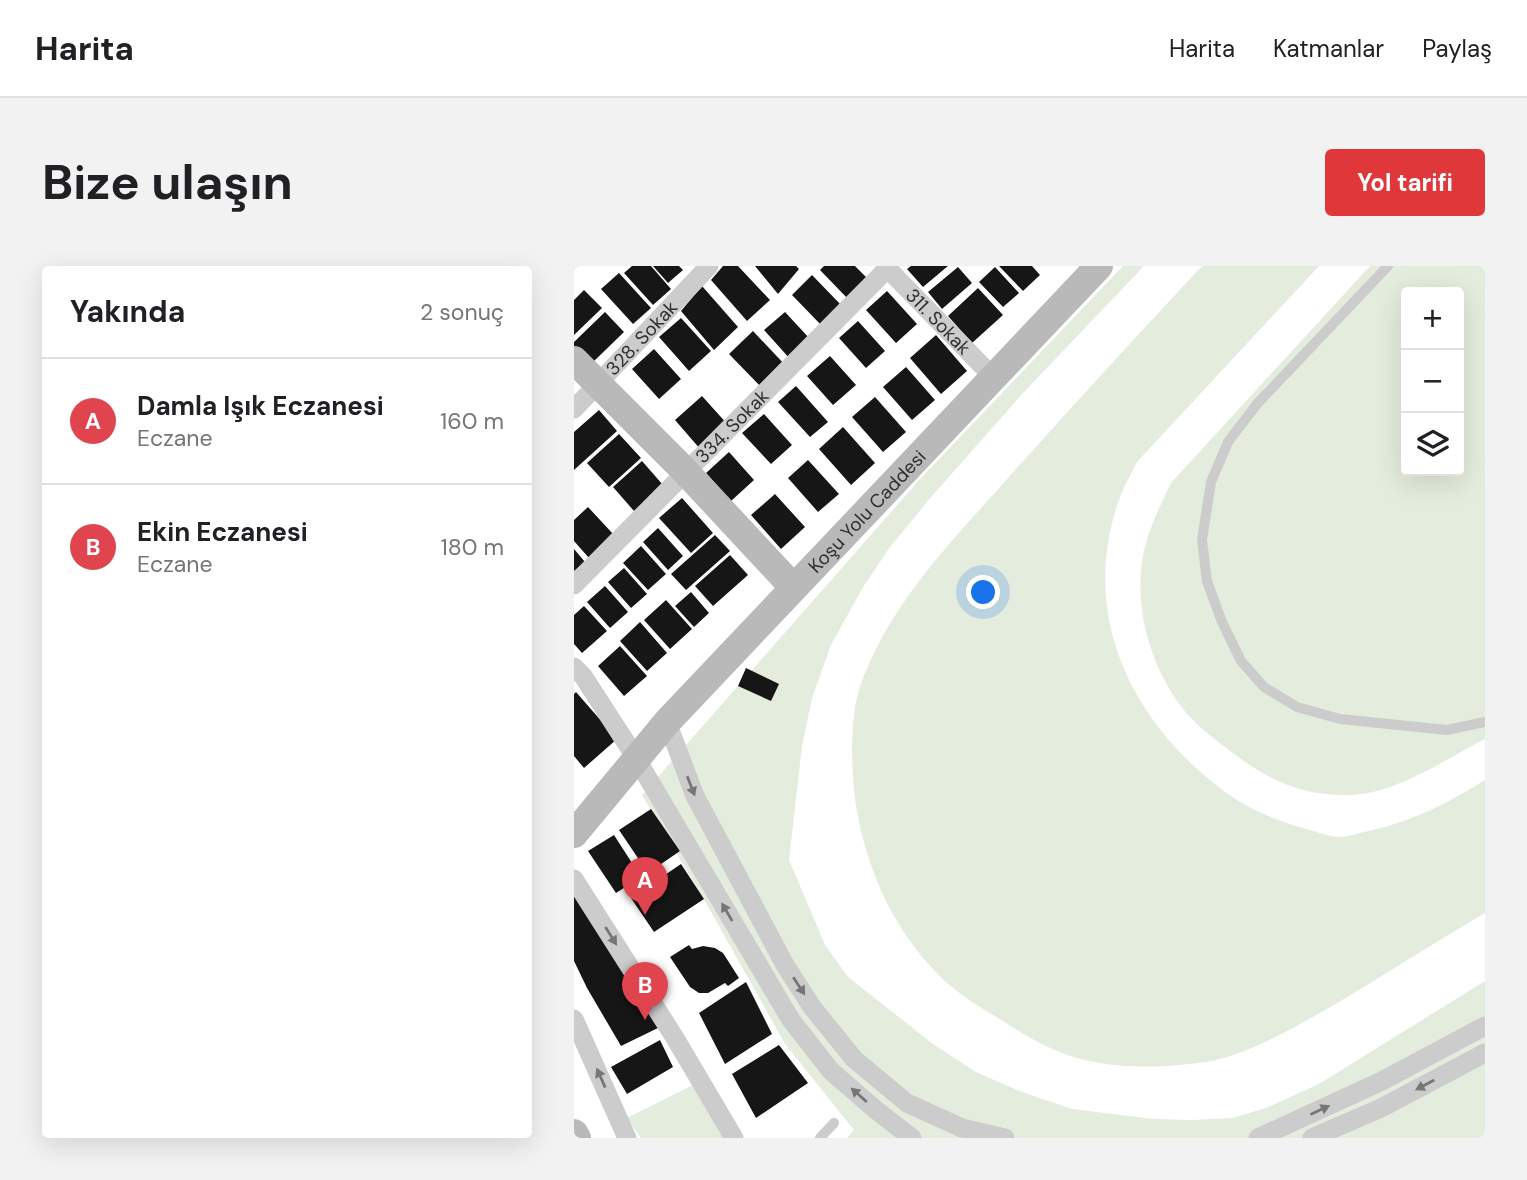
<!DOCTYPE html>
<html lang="tr">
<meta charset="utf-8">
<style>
:root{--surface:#fff;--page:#f2f2f2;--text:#202124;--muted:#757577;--line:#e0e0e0;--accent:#e0383a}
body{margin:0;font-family:"DM Sans",sans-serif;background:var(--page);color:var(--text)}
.controls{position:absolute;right:21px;top:21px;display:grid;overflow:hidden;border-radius:7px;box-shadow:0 7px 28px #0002}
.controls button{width:63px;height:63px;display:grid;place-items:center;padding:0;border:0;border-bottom:2px solid var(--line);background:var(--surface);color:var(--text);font:35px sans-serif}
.you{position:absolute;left:410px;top:327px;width:24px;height:24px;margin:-18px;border:5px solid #fff;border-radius:50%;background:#1a73e8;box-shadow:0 0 0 10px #1a73e833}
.badge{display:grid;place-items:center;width:46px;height:46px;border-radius:50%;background:var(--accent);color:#fff;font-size:23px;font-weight:700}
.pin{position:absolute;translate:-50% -58px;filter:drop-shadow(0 2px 4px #0008)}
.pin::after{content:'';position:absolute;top:37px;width:24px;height:21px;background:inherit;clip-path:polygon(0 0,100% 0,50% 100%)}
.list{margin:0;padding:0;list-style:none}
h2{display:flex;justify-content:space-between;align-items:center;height:91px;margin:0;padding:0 28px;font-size:30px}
h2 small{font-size:23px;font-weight:400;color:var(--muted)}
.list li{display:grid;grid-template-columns:46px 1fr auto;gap:21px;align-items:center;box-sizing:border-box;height:126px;padding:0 28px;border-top:2px solid var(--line)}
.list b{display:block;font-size:26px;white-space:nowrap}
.list p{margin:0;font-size:23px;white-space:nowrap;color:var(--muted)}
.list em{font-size:23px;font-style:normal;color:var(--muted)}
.icon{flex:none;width:38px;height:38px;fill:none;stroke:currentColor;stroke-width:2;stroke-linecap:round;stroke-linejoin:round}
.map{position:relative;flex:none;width:911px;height:872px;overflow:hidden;border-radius:7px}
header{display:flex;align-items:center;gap:42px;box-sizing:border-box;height:98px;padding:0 35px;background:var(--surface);border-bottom:2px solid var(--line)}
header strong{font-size:33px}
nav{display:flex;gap:38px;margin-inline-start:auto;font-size:24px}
.intro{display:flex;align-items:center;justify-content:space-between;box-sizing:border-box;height:168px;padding:0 42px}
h1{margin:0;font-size:49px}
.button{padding:18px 32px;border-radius:7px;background:var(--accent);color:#fff;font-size:24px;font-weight:700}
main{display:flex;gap:42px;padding:0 42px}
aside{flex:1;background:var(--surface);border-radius:7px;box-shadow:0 7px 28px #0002}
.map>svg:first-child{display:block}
.green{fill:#e4ecdd;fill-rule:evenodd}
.building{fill:#161616}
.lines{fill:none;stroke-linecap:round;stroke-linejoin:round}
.service{stroke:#ccc;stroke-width:10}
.minor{stroke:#ccc;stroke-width:19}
.secondary{stroke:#b9b9b9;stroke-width:28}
.oneway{fill:#767676}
.labels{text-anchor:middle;stroke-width:7;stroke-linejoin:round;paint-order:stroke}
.street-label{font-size:19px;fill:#2f2f2f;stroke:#fff}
</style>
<header>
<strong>Harita</strong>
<nav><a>Harita</a><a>Katmanlar</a><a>Paylaş</a></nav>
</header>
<div class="intro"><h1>Bize ulaşın</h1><a class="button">Yol tarifi</a></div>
<main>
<aside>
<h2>Yakında<small>2 sonuç</small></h2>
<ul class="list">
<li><span class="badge" style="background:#e0444e">A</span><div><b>Damla Işık Eczanesi</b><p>Eczane</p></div><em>160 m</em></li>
<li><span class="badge" style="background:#e0444e">B</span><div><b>Ekin Eczanesi</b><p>Eczane</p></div><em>180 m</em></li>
</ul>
</aside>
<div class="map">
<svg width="911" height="872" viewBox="0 0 911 872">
<rect width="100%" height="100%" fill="#fff"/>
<!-- green -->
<path class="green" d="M549,0H570L449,127L358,230L316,281L289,321L257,379L238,432L228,480L215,594L251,679L274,711L359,778L402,806L445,825L498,843L579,853L619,854L658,852L692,842L745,818L911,715V872H273L280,864L211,778L136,644L68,529L347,212Z
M628,0H745L563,196C557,209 549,221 545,234C505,348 556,453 647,523C676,545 708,557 743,566C750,568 757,571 764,571C772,571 782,568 790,566C834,557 873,538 911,514V647C860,677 810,709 760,739C722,760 676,789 632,796C588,802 536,804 494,789C470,781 449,768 429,755C404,740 377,724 358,702C318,659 293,603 283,545C277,511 275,454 286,421C314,339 378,275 434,212C498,140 563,70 628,0Z
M796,0H911V473C870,494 822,528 775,529C728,530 696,515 659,487C645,476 630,466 618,453C581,415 560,348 568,296C572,268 585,242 597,217ZM832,26H885V205H832Z
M121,818L153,872H67L53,852Z"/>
<!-- building -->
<path class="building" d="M58,0H77L97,23L79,39L50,7Z
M79,0H105L109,4L94,17Z
M149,0H164L196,34L173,55L137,14Z
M181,0H222L225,3L204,28Z
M250,0H281L295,14L275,34L246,4Z
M337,0H374L349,21L333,3Z
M425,0H458L466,9L449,25Z
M384,1L398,17L368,43L354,26Z
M421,1L445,27L429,41L405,16Z
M45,7L77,42L59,58L27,23Z
M238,9L269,41L249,61L218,29Z
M128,20L164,61L140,84L107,45Z
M404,22L429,49L398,77L374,50Z
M10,24L28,42L0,69V34Z
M313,25L343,58L322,77L292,44Z
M31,46L50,66L17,98L0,81V76Z
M211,46L237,74L217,94L190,64Z
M107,52L137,85L115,105L85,71Z
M284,55L311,85L292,102L265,72Z
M179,65L212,100L189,123L155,88Z
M362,69L393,105L367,128L336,92Z
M80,83L107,113L85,133L58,103Z
M256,90L282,119L259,139L233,110Z
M332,101L361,134L338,154L309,121Z
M222,120L254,156L236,171L204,136Z
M128,130L155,160L127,184L101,154Z
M301,131L332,166L309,186L278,151Z
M25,144L43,165L0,204V166Z
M190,148L218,179L197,198L168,167Z
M269,161L301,197L277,219L245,183Z
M45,168L67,192L35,221L13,197Z
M155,186L180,214L157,235L132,207Z
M234,194L265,228L244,246L214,212Z
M68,195L89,219L60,245L39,221Z
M201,228L231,261L207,283L177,249Z
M108,232L139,267L117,287L85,252Z
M14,241L40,269L15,292L0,275V254Z
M84,262L109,290L94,304L69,276Z
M141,269L156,285L112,324L97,308Z
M67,280L92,308L74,324L49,297Z
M0,283L11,296L0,305Z
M156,289L174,309L139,340L121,320Z
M50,302L73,328L57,342L34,316Z
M31,320L54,346L36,362L13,336Z
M117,326L135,347L120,361L101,340Z
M92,334L118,363L96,383L70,354Z
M10,340L33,365L8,387L0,378V349Z
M66,356L93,387L73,405L46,375Z
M46,380L73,410L50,430L24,400Z
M172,402L205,418L197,435L164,420Z
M2,426L43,473L10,502L0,490V428Z
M77,543L106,585L74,607L45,564Z
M40,569L67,611L42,627L14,585Z
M107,598L130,633L80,666L57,632Z
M0,619L86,761L47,780L13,722L0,695Z
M115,679L118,683L129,680L141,682L149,687L165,712L154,720L151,717L134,727H125L116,721L96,691Z
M172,716L198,768L151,798L125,747Z
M86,774L99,801L53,828L37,801Z
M205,779L234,817L182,852L158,808Z"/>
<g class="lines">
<!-- service -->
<path class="service" d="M814,0L683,138L654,176L637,216L628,274L633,315L648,356L667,395L690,421L723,441L766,453L873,464L911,456
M246,872L260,857"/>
<!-- minor -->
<g class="minor">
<path id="s1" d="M311,0L419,111"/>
<path id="s2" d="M0,143L135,0"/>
<path id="s3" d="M0,319L316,0"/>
<path d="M0,401L9,410L62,492L217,754L257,805L302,844L338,872"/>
<path d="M93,456L121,530L211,699L238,741L280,793L333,837L388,862L431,872"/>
<path d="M0,613L101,772L160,872"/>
<path d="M0,753L53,872"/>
<path d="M684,872L808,815L911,760"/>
<path d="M738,872L807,842L911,787"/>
</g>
<!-- secondary -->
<g class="secondary">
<path d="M0,94L111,205L219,321"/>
<path id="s4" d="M0,568L93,456L525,0"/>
<path d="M0,867L3,872"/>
</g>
</g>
<!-- one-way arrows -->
<defs><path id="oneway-solid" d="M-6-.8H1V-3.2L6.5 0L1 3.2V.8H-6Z" transform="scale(1.75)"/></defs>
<g class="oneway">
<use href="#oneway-solid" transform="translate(117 520) rotate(69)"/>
<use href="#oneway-solid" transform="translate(153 646) rotate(-120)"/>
<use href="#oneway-solid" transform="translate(37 670) rotate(58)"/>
<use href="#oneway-solid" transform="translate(225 720) rotate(57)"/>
<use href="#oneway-solid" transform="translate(27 812) rotate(-114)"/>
<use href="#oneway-solid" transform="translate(851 819) rotate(152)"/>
<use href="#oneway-solid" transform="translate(285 829) rotate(-138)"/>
<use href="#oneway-solid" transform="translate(746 844) rotate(-25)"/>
</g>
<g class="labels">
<!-- street labels -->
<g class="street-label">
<text dy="7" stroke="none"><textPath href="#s1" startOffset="77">311. Sokak</textPath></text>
<text dy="7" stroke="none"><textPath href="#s2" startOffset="98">328. Sokak</textPath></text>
<text dy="7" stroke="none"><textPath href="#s3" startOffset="224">334. Sokak</textPath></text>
<text dy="7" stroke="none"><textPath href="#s4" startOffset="436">Koşu Yolu Caddesi</textPath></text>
</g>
</g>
</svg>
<div class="controls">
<button>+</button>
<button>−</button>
<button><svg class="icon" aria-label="layers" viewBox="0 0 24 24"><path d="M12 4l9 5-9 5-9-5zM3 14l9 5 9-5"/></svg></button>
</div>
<div class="you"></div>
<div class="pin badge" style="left:71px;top:649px;background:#e0444e">A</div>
<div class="pin badge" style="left:71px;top:754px;background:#e0444e">B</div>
</div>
</main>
